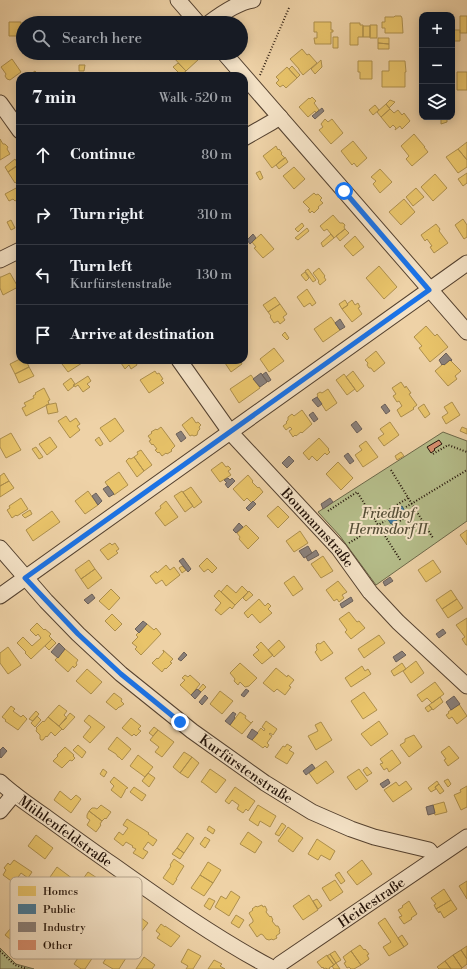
<!DOCTYPE html>
<meta charset="utf-8">
<style>
:root{--surface:#171b24;--page:#20242c;--text:#f1f3f6;--muted:#9ea1a6;--line:#363941}
body{margin:0;font-family:"Libre Bodoni",serif;background:var(--page);color:var(--text)}
.controls{position:absolute;right:12px;top:12px;display:grid;overflow:hidden;border-radius:8px;box-shadow:0 2px 10px #0003}
.controls button{width:36px;height:36px;display:grid;place-items:center;padding:0;border:0;border-bottom:1px solid var(--line);background:var(--surface);color:var(--text);font:20px sans-serif}
.stop{position:absolute;width:12px;height:12px;margin:-9px;border:3px solid #1a73e8;border-radius:50%;background:#fff}
.stop.end{background:#1a73e8;border-color:#fff;box-shadow:0 1px 4px #0008}
.list{margin:0;padding:0;list-style:none}
h2{display:flex;justify-content:space-between;align-items:center;height:52px;margin:0;padding:0 16px;font-size:17px}
h2 small{font-size:13px;font-weight:400;color:var(--muted)}
.list li{display:grid;grid-template-columns:26px 1fr auto;gap:12px;align-items:center;box-sizing:border-box;height:60px;padding:0 16px;border-top:1px solid var(--line)}
.list b{display:block;font-size:15px;white-space:nowrap}
.list p{margin:0;font-size:13px;white-space:nowrap;color:var(--muted)}
.list em{font-size:13px;font-style:normal;color:var(--muted)}
.icon{flex:none;width:22px;height:22px;fill:none;stroke:currentColor;stroke-width:2;stroke-linecap:round;stroke-linejoin:round}
.map{position:relative;flex:none;width:467px;height:969px;overflow:hidden}
.search{position:absolute;background:var(--surface);box-shadow:0 2px 10px #0003;left:16px;top:16px;width:232px;height:44px;display:flex;align-items:center;gap:10px;box-sizing:border-box;padding:0 14px;border-radius:22px;color:var(--muted);font-size:15px}
.panel{position:absolute;background:var(--surface);box-shadow:0 2px 10px #0003;left:16px;top:72px;width:232px;height:292px;border-radius:12px}
.map>svg:first-child{display:block}
.green{fill:#b5bd8a;stroke:#6c6849}
.homes{fill:#e9c46a;stroke:#ad8f4d}
.public{fill:#457b9d;stroke:#3a5c70}
.industry{fill:#8a817c;stroke:#6b6059}
.building{fill:#d88f6f;stroke:#221208}
.lines{fill:none;stroke-linecap:round;stroke-linejoin:round}
.minor-casing{stroke:#554230;stroke-width:17}
.path{stroke:#221208;stroke-width:2;stroke-dasharray:1 2;stroke-linecap:butt}
.minor{stroke:#f4e2c6;stroke-width:15}
.route{stroke:#1a73e8;stroke-width:5}
.labels{text-anchor:middle;stroke-width:4;stroke-linejoin:round;paint-order:stroke}
.park-label{font-size:14px;font-style:italic;fill:#554e36;stroke:#f4e2c6}
.street-label{font-size:14px;fill:#221208;stroke:#f4e2c6}
.key{fill:#f4e2c6;stroke:#b5a48d;stroke-width:1}
.key-label{font-size:11px;fill:#221208}
</style>
<div class="map">
<svg width="467" height="969" viewBox="0 0 467 969">
<rect width="100%" height="100%" fill="#eed2a7"/>
<filter id="stains"><feTurbulence type="fractalNoise" baseFrequency=".005" numOctaves="4"/><feColorMatrix values="0 0 0 0 .2 0 0 0 0 .09 0 0 0 0 .02 0 0 0 .5 -.17"/></filter>
<radialGradient id="worn" r=".72"><stop offset=".6" stop-color="#630" stop-opacity="0"/><stop offset="1" stop-color="#630" stop-opacity=".3"/></radialGradient>
<!-- green -->
<path class="green" d="M443,432L467,441V521L376,585L340,536L318,512Z
M0,948L16,964L34,969H0Z"/>
<!-- homes -->
<path class="homes" d="M395,16H401L402,18L403,33H385V28H382V22H385V17H394Z
M460,16H467V33H460Z
M165,20L167,23H156L155,21Z
M9,22H21V36H9Z
M314,22H331V30H333V32H331V44H315L314,38H317V32H314Z
M350,23H360V25H363V37H358V45H350Z
M370,25H377V38H370Z
M363,26H370V37H363Z
M452,30H460V41H452Z
M333,37H338V48H333Z
M378,38H389V44L378,43Z
M378,43L389,44V49H378Z
M302,49L307,55L309,54L317,63L303,75L299,70V69L290,59Z
M177,53H193L199,59L186,71L173,57Z
M12,59L21,72L10,80L7,79L5,76L6,74L1,67Z
M321,60L322,67L315,74L311,69Z
M358,61H372V79H360V72H358Z
M389,61H405L406,72H405V87H382V71H389Z
M178,63L186,71L181,75L173,67Z
M79,65H85L84,71H79Z
M292,66L300,75L297,78L289,69Z
M287,67L297,78L286,88L283,85L280,87L276,83L279,80L276,77Z
M35,71L39,76H28Z
M457,72H467V90H457Z
M312,97L316,101L314,103L319,110L316,113L315,111L308,117L299,107L309,98L310,99Z
M390,100L395,102L389,108L386,104Z
M386,104L390,109L381,117L377,112Z
M375,105L379,110L373,115L369,110Z
M390,109L394,113L398,110L402,115L404,113L410,121L402,129L400,126L395,130L396,128L393,125L390,128L381,117Z
M445,117H447V122L441,124V119H445Z
M325,119L328,122L332,119L343,133L331,144L319,130L323,127L321,124Z
M414,134L425,147H424L428,152L412,166L406,159L409,156L401,146Z
M0,139L3,144H5L8,147L7,149L10,154L0,160Z
M353,141L367,158L357,167L354,163L352,165L341,151Z
M467,142V160L458,149Z
M276,146L278,150L279,149L282,153L281,154L285,158L272,168L263,156Z
M458,149L467,160V167L458,173L446,157Z
M285,157L288,162L279,169L276,165Z
M15,159L19,165L8,172L5,167Z
M19,164L20,180H19L15,183L8,172Z
M294,167L305,179L294,189L283,176Z
M380,169L392,182L380,193L373,184L376,181L371,177Z
M260,171L263,178L260,180L256,173Z
M467,173V183L463,186L458,179Z
M435,174L447,188L433,201L421,187Z
M18,187L20,190V195L18,196L20,198L15,201L13,199L9,201L5,194Z
M416,188L424,197L413,206L406,197Z
M314,193L316,195L318,194L322,198L320,200L323,203L318,207L319,208L314,213L312,211L310,213L308,210L310,209L303,202Z
M404,199L415,212L401,225L389,212Z
M333,215L340,223H343L345,225L344,227L345,229L334,238L327,229L324,231L320,226Z
M463,219L467,225V237L464,239L455,225Z
M11,220L15,228L11,230L7,222Z
M302,223L304,226L298,232L295,229Z
M436,224L440,229L439,231L448,243L434,253L430,247L432,246L427,239L425,241L421,235Z
M307,228L309,231L298,240L295,238Z
M345,229L349,233L340,241L336,236Z
M261,234L274,249L263,258L254,248L256,247L252,242L250,244Z
M331,234L334,238L323,247L321,243Z
M355,236L364,247L353,256L344,246Z
M379,266L397,287L384,299L366,278Z
M319,268L325,276L324,277L326,280L320,285L318,282L319,281L313,273Z
M308,269L316,280L313,282L305,271Z
M305,272L309,278L306,281L301,275Z
M10,273L18,287L3,295L0,288V277H1Z
M307,289L316,303L312,306L310,303L304,307L297,297Z
M275,297L280,304L268,312L263,305Z
M345,300L348,305L342,309L339,304Z
M352,300L355,305L358,303L360,307L358,308L362,314L352,322L342,309L348,305L347,304Z
M280,304L287,314L283,317L285,320L280,324L278,321L274,323L270,317L271,316L268,312Z
M331,317L340,330L323,342L314,329Z
M426,326L435,336L437,334L448,347L430,362L419,348L422,346L414,337Z
M285,332L289,338L287,340L282,335Z
M274,348L284,361L269,372L260,359Z
M376,351L385,363L374,372L371,368H369L367,365L368,363L365,360Z
M20,359L26,360L29,367L15,374L10,364Z
M69,360H80L82,363L68,372L62,364Z
M119,360H137L135,361L137,365L131,369L129,365L125,369Z
M223,360H240L242,364L231,372Z
M450,360L461,371L455,376L457,379L448,386L435,371L443,364L444,365Z
M29,367L34,376L19,383L15,374Z
M155,371L157,374L159,373L163,379L161,380L164,383L149,393L140,380Z
M353,371L364,386L357,392L346,377Z
M344,374L355,389L347,395L336,380Z
M251,375L260,388L239,403L230,389Z
M88,376L91,381L87,384L90,387L83,392L78,385L75,387L74,385Z
M71,378L75,384L73,385L74,386L68,391L63,384Z
M401,382L405,388L406,386L411,393L409,394L417,405L413,408L414,409L401,417L397,410L402,406L399,401L397,402L393,396L396,394L392,388Z
M44,388L50,400L48,401L49,404L26,416L22,408L26,406L24,403L34,398L33,396L36,394L35,393Z
M328,389L337,403L326,411L317,397L318,396L317,394L320,392L322,393Z
M452,402L460,415L446,424L442,417L448,413L444,407Z
M56,403L58,412L48,414L46,405Z
M424,404L430,414L425,418L418,408Z
M302,410L312,424L302,433L301,432L296,436L295,435L293,437L289,431L292,429L290,427L286,430L283,426L287,423L286,422L288,420V417L292,414L294,416Z
M66,416L70,422L76,418L80,424L77,426L80,430L70,438L58,421Z
M192,417L196,423L198,422L201,425L199,427L200,429L198,431L197,435L194,436L192,435L190,436L182,425Z
M115,418L124,431L110,442L100,428Z
M390,422L399,435L384,446L378,438L384,434L380,429Z
M161,427L167,435L175,446L171,450L172,451L167,454L166,453L162,456L159,452L158,453L155,450L157,449L153,444L152,445L149,441L151,440L148,436L152,433L151,432L156,429L157,430Z
M462,427L467,429V434L460,431Z
M11,433L21,450L6,458L0,447V439Z
M50,437L57,447L47,455L39,444Z
M99,437L103,444L100,446L95,440Z
M319,438L329,449L328,450L330,452L327,455L325,453L317,461L312,456L309,460L303,453Z
M366,441L378,457L363,467L355,455L362,450L359,446Z
M36,447L43,457L39,459L32,449Z
M141,450L152,465L144,471L134,457L138,454L137,452Z
M401,452L404,456L397,460L395,456Z
M134,457L144,471L137,477L126,461L129,458L131,459Z
M222,462L226,467L228,466L231,469L228,471L231,475L220,482L211,470Z
M338,462L353,478L341,490L326,474Z
M119,472L128,485L114,495L105,482Z
M4,473L9,481L0,486V476Z
M248,475L253,481L252,482L258,488L259,487L263,492L252,503L247,498L244,501L233,489Z
M9,481L14,488L0,497V486Z
M191,487L202,502L194,508L183,492Z
M88,491L98,505L85,514L75,501Z
M182,491L193,506L185,512L174,496Z
M21,498L28,509L17,516L16,515L12,518L7,510L10,508L9,506Z
M166,501L178,517L165,526L155,513L161,508L160,506Z
M278,506L289,517L278,528L267,516Z
M30,510L32,514L25,518L22,515Z
M52,511L60,522L33,541L26,530Z
M246,525L259,538L248,549L239,539L240,537L237,533Z
M467,530V545L460,535Z
M300,531L308,543L294,552L286,541Z
M110,543L112,545L115,543L119,549L116,551L118,553L108,560L100,550Z
M323,556L333,571L321,578L311,564Z
M207,558L217,568L212,573L208,569L204,572L199,566Z
M89,560L95,569L81,579L75,570Z
M433,560L441,572L426,582L418,570Z
M166,565L170,570L174,567L180,575L166,586L162,580L156,584L150,576L156,571L157,573Z
M182,566L186,570L182,573L179,568Z
M95,569L102,578L88,589L81,579Z
M294,576L303,589L293,596L284,583Z
M338,581L347,592L342,595L344,598L339,602L337,599L334,601L326,590Z
M227,585L236,593L242,586L248,592L235,605L221,592Z
M111,589L120,598L109,610L99,601Z
M219,590L235,605L232,609L230,607L221,615L215,610L221,603L214,596Z
M451,590L457,599L442,609L436,600Z
M249,591L253,595L246,601L243,598Z
M259,599L265,606L268,603L271,606L268,609L272,613L260,623L252,614L248,618L244,613Z
M457,599L463,608L448,618L442,609Z
M349,612L357,622L359,621L365,628L351,639L345,632L347,630L339,619Z
M112,614L122,624L115,631L105,621Z
M467,618V645H466L462,639L465,637L456,625Z
M37,623L44,630L45,629L51,634L49,636L52,639L31,659L25,653L26,652L17,643L23,637L32,646L41,638L38,634L36,636L30,630Z
M147,624L154,630L156,628L161,634L141,655L135,649L137,647L132,643L138,637L136,635Z
M379,635L385,643L364,658L358,649Z
M52,639L56,643L49,650L45,646Z
M279,640L285,647L274,657L268,650Z
M324,641L333,653L321,661L315,652L317,650L316,645L318,643L320,644Z
M261,642L273,655L262,664L253,655L259,650L256,647Z
M8,647L21,665L8,674L0,663V653Z
M65,649L78,660L76,663L77,665L74,668L73,666L68,672L55,660Z
M163,650L173,659L170,662L172,663L166,669L165,668L162,672L152,663L157,658L158,659L164,652L163,651Z
M416,661L424,673L411,683L403,671Z
M240,663L257,678L249,686L245,687L240,682L238,685L234,681L235,679L230,673Z
M402,663L406,669L394,676L391,671Z
M362,666L365,671L368,669L371,674L351,687L345,678Z
M276,668L287,677L288,675L294,680L289,686L291,687L285,695L277,689L274,692L263,683Z
M87,669L102,682L91,694L76,681Z
M185,675L188,677L190,675L200,684L191,695L180,685L185,680L182,678Z
M435,682L444,694L432,703L427,698L422,702L417,695Z
M203,684L206,687L201,692L198,690Z
M220,691L233,701L222,714L210,704Z
M364,692L377,710L363,719L351,701Z
M114,693L122,699L121,701L124,704L120,707H119L116,710L106,702Z
M440,697L443,702L433,710L429,705Z
M459,704L467,716L457,724L452,717L449,719L446,715L449,713L448,712Z
M59,705L67,711L64,715L67,718L59,726L48,717Z
M429,705L432,709L428,712L425,708Z
M11,706L15,709L13,711L21,717L23,715L27,719L18,730L5,721L6,720L2,717Z
M36,711L39,714L33,721L29,719Z
M240,712L246,716L245,718L251,723L253,721L242,734L230,725Z
M70,713L75,717L63,730L59,726Z
M89,715L105,727L90,743L83,737L91,727L84,721Z
M37,716L41,720L35,727L31,723Z
M48,717L62,729L55,736L51,732L47,737L46,736L43,740H41L40,739V735L36,731L37,729L36,728L43,721L44,722Z
M131,718L141,726L138,729L141,731L136,736L134,734L132,736L122,728Z
M266,721L277,729L273,735L270,733L269,734L272,736L267,743L269,745L267,748L265,746L263,748L252,740L261,728L264,731L265,729L262,727Z
M379,721L388,734L371,746L361,734Z
M321,722L332,740L316,750L308,736L318,731L315,725Z
M154,727L158,730L153,736L149,733Z
M158,730L174,742L162,757L155,752L159,747L150,740Z
M414,735L422,747L409,757L400,745L405,742V739Z
M117,737L131,749L122,760L119,757H118L116,754L108,749Z
M287,744L292,747L289,750L294,753L287,764L275,757L283,746L285,747Z
M78,745L86,752L82,758L73,750Z
M449,746L459,758L448,766L444,760L446,759L441,752Z
M65,747L74,755L73,756L75,758L72,761L70,760L62,768L53,761L58,756L57,755Z
M392,750L401,763L389,772L387,768L384,770L380,764L383,763L380,759Z
M184,752L192,757L180,773L173,767Z
M138,755L153,767L145,777L130,766Z
M192,757L199,763L188,778L180,773Z
M326,761L334,772L317,784L309,773Z
M367,767L372,773L367,776L363,770Z
M103,769L107,772L104,777L100,774Z
M210,769L226,780L216,793L202,782H201Z
M359,769L368,781L356,790L347,777Z
M148,773L155,778L149,787L142,781Z
M114,777L128,788H127L125,790V791L121,798L111,790L114,786L110,782Z
M448,779L451,784L448,787L444,781Z
M406,781L412,789L393,802L384,790L396,782L399,786Z
M437,781L439,784L435,787L436,789L431,792L428,788Z
M439,784L444,791L440,794L435,787Z
M467,786V807L461,810L454,795L461,792L460,790Z
M134,787L146,795L142,801L130,792Z
M235,787L255,801L248,811L246,809L243,813L237,809L239,805L232,800L229,804L225,801Z
M60,791L71,800L76,795L81,799L71,813L54,800Z
M444,802L447,812L435,815L433,805Z
M101,805L111,812L106,819L105,818L102,821L89,811L92,808H95L97,809Z
M258,805L276,816L270,827L260,821L258,826L249,820Z
M89,811L102,821L100,824L101,825L96,832L87,825L90,820L87,818V815Z
M127,819L149,833L148,834L157,840L153,846L148,842L143,849L148,852L143,859L133,853L136,849L132,847L133,846L126,842L123,846L114,839L119,832L123,835L128,828L123,825Z
M282,823L286,826L279,836L275,834Z
M209,826L215,830L213,834L207,830Z
M288,827L303,838L293,852L278,841Z
M248,832L262,842L255,853L240,844Z
M187,833L194,838L184,853L177,848Z
M36,835L53,848L45,859L28,846Z
M205,837L210,840L205,848L200,844Z
M317,839L335,851L330,860L321,855L318,860L308,854Z
M177,848L184,853L180,859L172,854Z
M174,859L184,866L176,879H177L173,885L163,878L171,866L170,865Z
M14,860L32,872L28,878L21,873L14,883L3,875L6,870L4,868L8,863L10,865Z
M362,860L372,874L357,885L347,872Z
M208,862L221,870L213,883L200,875Z
M57,867L73,879L63,891L48,880Z
M88,872L106,884L98,896L80,883Z
M339,872L345,881L341,884L335,875Z
M200,875L213,883L204,896L191,888Z
M335,880L343,892L330,901L322,888Z
M467,881V899L459,886Z
M444,889L451,900L436,909L434,905L436,904L431,898Z
M231,891L240,897L229,916L215,907L221,896L226,899Z
M309,895L318,910L303,920L293,906Z
M209,898L215,901L210,910L204,906Z
M317,899L322,906L318,909L313,901Z
M451,900L457,909L444,918L440,911L439,913L436,909Z
M409,901L417,914L411,918L412,919L404,924L399,917L402,916L398,910L403,907L402,906Z
M262,905L263,907L265,906L267,910L266,912L270,917L271,916L273,920L272,921L276,926H278L280,930L279,931L280,933L276,936L277,938L273,940L272,939L269,940L266,939L263,935L261,934L257,937L249,925L253,922V920L249,913L253,910L252,909L256,906L257,907Z
M137,915L148,923L138,936L128,929Z
M236,915L244,920L239,928L231,923Z
M385,918L404,947L389,956L383,947L391,942L378,923Z
M15,923L30,935L20,947L5,935Z
M161,924L165,927V926L180,936L171,947L157,938L160,934L156,931Z
M402,935L408,944L404,947L398,938Z
M360,945L364,950L365,949L369,954L367,955L369,959L361,965L351,951Z
M467,946V959L461,950Z
M85,947L95,954L85,969H81L74,964Z
M112,949L126,958L119,969H113L103,963Z
M188,949L201,956L193,969H186L188,966L181,962Z
M461,950L467,959V964L462,968L453,955Z
M335,951L341,960L336,963L330,954Z
M351,951L361,965L354,969H351L349,967L347,968L344,963L346,962L343,957Z
M330,954L336,963L334,965L327,956Z
M327,955L334,965L329,968L330,969H327L326,968L324,969L323,967L322,968L317,962Z
M453,955L462,968L461,969H451L445,961Z
M144,957L155,965L152,969H136Z
M214,960L222,964L220,966L225,969H208Z
M445,961L451,969H439L437,967Z
M336,963L340,969H334L332,966Z"/>
<!-- public -->
<path class="public" d="M402,506L406,513L402,515L403,516L391,524L385,515L397,507L398,509Z"/>
<!-- industry -->
<path class="industry" d="M322,108L324,111L315,119L312,116Z
M253,234L256,238L250,244L247,240Z
M340,319L345,327L340,330L335,323Z
M446,353L452,360L451,361L450,360L444,365L443,364L442,365L439,360Z
M266,372L271,380L268,382L262,375Z
M261,373L267,382L260,387L253,379Z
M317,397L322,404L318,407L312,400Z
M385,404L390,411L386,414L381,407Z
M313,412L318,419L314,422L309,415Z
M356,421L362,429L357,433L351,425Z
M181,431L186,438L181,442L176,434Z
M348,453L354,461L350,464L344,456Z
M289,456L294,461L287,468L282,463Z
M228,478L230,480L232,478L235,481L228,488L225,484L227,483L224,480Z
M108,486L114,494L109,497L103,489Z
M96,493L102,501L98,505L92,496Z
M330,498L333,502L323,509L321,504Z
M253,501L256,504L249,511L246,508Z
M239,523L243,527L236,533L233,530Z
M308,546L312,553L304,558L299,551Z
M316,550L319,555L308,561L306,557Z
M183,558L191,569L188,572L179,561Z
M390,577L393,581L385,586L383,582Z
M92,594L95,598L88,604L84,600Z
M351,597L353,601L342,608L340,604Z
M143,621L147,624L139,633L135,629Z
M443,629L446,633L439,638L436,634Z
M59,643L65,649L58,658L51,652Z
M402,651L406,655L396,662L393,657Z
M184,652L187,655L181,661L178,659Z
M197,689L201,692L195,699L191,695Z
M246,689L249,691L244,697L241,695Z
M205,695L208,698L202,705L199,702Z
M454,696L460,704L451,710L446,702Z
M233,712L236,714L234,717L235,718L230,725L225,721Z
M252,729L258,733L252,740L247,737Z
M3,747L7,751L1,758L0,757V750Z
M312,764L315,768L306,775L303,771Z
M388,779L390,783L383,788L380,784Z
M433,805L435,813L428,815L426,807Z"/>
<!-- building -->
<path class="building" d="M439,440L442,444L434,449L435,450L431,453L427,447Z"/>
<g class="lines">
<!-- minor casing -->
<g class="minor-casing">
<g id="minor">
<path d="M178,0L198,23"/>
<path d="M209,23C221,14 238,2 253,0"/>
<path d="M224,53L467,332"/>
<path d="M0,103L20,131"/>
<path d="M244,138L272,122L280,117"/>
<path d="M0,260L20,250"/>
<path id="s1" d="M179,360L230,432L339,549L370,592L398,622L467,686"/>
<path id="s2" d="M0,548L46,601L78,634L121,674L192,731L265,783L312,812L351,829L374,837L429,850L435,858"/>
<path d="M0,596L467,263"/>
<path id="s3" d="M0,782C14,795 30,806 46,817C68,833 90,849 113,865C165,902 217,939 274,969"/>
<path d="M0,811L14,794"/>
<path id="s4" d="M277,969L280,964L467,837"/>
</g>
</g>
<!-- path -->
<path class="path" d="M260,75L289,8
M433,454L448,445L467,452
M391,470L433,538
M406,507L467,470
M328,511L357,492L401,561
M374,519L408,498
M382,532L416,511
M349,543L385,521
M0,951L15,965L27,969"/>
<!-- minor -->
<use href="#minor" class="minor"/>
</g>
<g class="lines">
<!-- route -->
<path class="route" d="M180,722L121,674L78,634L25,578L429,290L344,191"/>
</g>
<g class="labels">
<!-- park labels -->
<g class="park-label">
<text x="388" y="518">Friedhof<tspan x="388" dy="16">Hermsdorf II</tspan></text>
</g>
<!-- street labels -->
<g class="street-label">
<text dy="5" stroke="none"><textPath href="#s1" startOffset="218">Boumannstraße</textPath></text>
<text dy="5" stroke="none"><textPath href="#s2" startOffset="332">Kurfürstenstraße</textPath></text>
<text dy="5" stroke="none"><textPath href="#s3" startOffset="82">Mühlenfeldstraße</textPath></text>
<text dy="5" stroke="none"><textPath href="#s4" startOffset="116">Heidestraße</textPath></text>
</g>
</g>
<!-- legend -->
<rect x="10" y="877" width="132" height="82" rx="6" class="key"/>
<rect x="18" y="886" width="18" height="10" fill="#e9c46a"/>
<rect x="18" y="904" width="18" height="10" fill="#457b9d"/>
<rect x="18" y="922" width="18" height="10" fill="#8a817c"/>
<rect x="18" y="940" width="18" height="10" fill="#d88f6f"/>
<g class="key-label">
<text x="43" y="895">Homes</text>
<text x="43" y="913">Public</text>
<text x="43" y="931">Industry</text>
<text x="43" y="949">Other</text>
</g>
<rect width="100%" height="100%" filter="url(#stains)"/>
<rect width="100%" height="100%" fill="url(#worn)"/>
</svg>
<div class="controls">
<button>+</button>
<button>−</button>
<button><svg class="icon" aria-label="layers" viewBox="0 0 24 24"><path d="M12 4l9 5-9 5-9-5zM3 14l9 5 9-5"/></svg></button>
</div>
<div class="stop" style="left:344px;top:191px"></div>
<div class="stop end" style="left:180px;top:722px"></div>
<div class="search"><svg class="icon" aria-label="search" viewBox="0 0 24 24"><circle cx="10" cy="10" r="6"/><path d="M15 15l6 6"/></svg>Search here</div>
<section class="panel">
<h2>7 min<small>Walk · 520 m</small></h2>
<ul class="list">
<li><svg class="icon" aria-label="ahead" viewBox="0 0 24 24"><path d="M12 20V5M6 11l6-6 6 6"/></svg><div><b>Continue</b></div><em>80 m</em></li>
<li><svg class="icon" aria-label="right" viewBox="0 0 24 24"><path d="M7 20v-9h11M14 6l5 5-5 5"/></svg><div><b>Turn right</b></div><em>310 m</em></li>
<li><svg class="icon" aria-label="left" viewBox="0 0 24 24"><path d="M17 20v-9H6M10 6l-5 5 5 5"/></svg><div><b>Turn left</b><p>Kurfürstenstraße</p></div><em>130 m</em></li>
<li><svg class="icon" aria-label="arrive" viewBox="0 0 24 24"><path d="M6 21V4h12l-3 4 3 4H6"/></svg><div><b>Arrive at destination</b></div></li>
</ul>
</section>
</div>
